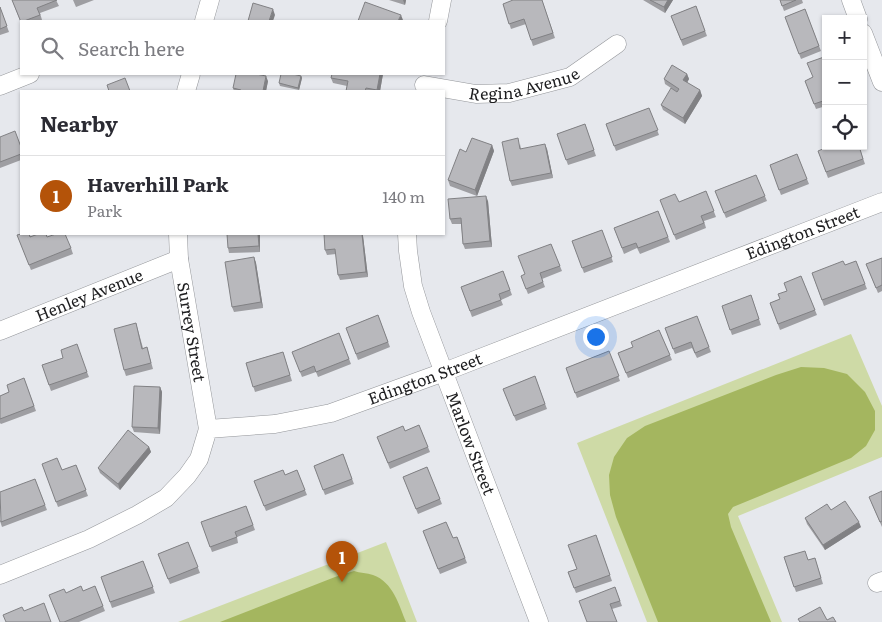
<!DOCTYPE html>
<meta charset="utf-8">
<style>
:root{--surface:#fff;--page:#f2f2f3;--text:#2b2b33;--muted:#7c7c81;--line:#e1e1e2;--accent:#b45309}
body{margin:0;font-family:Literata,serif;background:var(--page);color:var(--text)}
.controls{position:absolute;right:15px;top:15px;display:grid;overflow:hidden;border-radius:0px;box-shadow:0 1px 4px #0004}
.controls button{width:45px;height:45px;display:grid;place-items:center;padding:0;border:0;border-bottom:1px solid var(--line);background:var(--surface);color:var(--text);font:25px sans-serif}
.you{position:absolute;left:595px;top:336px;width:18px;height:18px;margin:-12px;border:4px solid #fff;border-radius:50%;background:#1a73e8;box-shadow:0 0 0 8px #1a73e833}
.badge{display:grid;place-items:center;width:32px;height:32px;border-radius:50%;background:var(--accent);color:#fff;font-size:16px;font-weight:700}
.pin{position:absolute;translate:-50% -41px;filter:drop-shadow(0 1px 2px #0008)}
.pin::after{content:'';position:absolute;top:26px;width:18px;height:15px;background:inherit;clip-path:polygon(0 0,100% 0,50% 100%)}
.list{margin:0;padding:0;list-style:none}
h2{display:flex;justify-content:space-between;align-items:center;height:65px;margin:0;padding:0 20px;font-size:21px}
h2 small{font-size:16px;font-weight:400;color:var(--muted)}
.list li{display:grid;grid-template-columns:32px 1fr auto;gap:15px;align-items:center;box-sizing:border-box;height:80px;padding:0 20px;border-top:1px solid var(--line)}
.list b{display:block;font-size:19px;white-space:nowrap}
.list p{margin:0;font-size:16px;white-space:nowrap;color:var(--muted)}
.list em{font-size:16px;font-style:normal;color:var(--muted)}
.icon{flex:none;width:28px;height:28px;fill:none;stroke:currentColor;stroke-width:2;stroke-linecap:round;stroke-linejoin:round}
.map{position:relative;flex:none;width:882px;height:622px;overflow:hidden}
.search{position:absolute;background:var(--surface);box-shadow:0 1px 4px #0004;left:20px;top:20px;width:425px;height:55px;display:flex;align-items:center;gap:12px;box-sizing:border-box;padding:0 18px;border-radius:0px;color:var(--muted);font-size:19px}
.panel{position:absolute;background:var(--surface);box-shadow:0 1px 4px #0004;left:20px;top:90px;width:425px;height:145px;border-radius:0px}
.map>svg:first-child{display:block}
.green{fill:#cedaa6}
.forest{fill:#a4b65f}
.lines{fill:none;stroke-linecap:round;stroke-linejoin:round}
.minor-casing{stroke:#94969a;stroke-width:19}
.minor{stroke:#fff;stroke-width:18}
.wall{fill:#9e9ea2}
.shaded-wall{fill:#818184}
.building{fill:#b8b8bc;stroke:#818184}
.labels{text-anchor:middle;stroke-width:5;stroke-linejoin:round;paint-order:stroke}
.street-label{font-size:16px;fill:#1d1d1f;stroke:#fff}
</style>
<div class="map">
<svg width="882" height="622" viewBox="0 0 882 622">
<rect width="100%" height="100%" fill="#e6e8ed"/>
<!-- green -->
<path class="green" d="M851,334L882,406V457L738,516L782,622H647L577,443Z
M386,542L417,622H178Z"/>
<!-- forest -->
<path class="forest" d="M801,367L824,368L847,374L865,392L875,411V430L866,446L851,458L733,507L728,514L731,527L771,622H658L616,517L610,495L609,475L614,457L627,438L645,426L776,375Z
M354,571C360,573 367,573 373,575C393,582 399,605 406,622H220L335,577Z"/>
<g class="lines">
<!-- minor casing -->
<g class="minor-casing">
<g id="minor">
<path d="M851,0L858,19"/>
<path d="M204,21L210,0"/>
<path d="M438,21L442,0"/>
<path d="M863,33L882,82"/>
<path id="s1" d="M424,85L476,94L509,93L570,77L617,44"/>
<path d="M0,86L30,74"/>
<path d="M186,91L191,74"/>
<path id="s2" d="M178,234L179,259L208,429"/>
<path id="s3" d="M407,234L408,251L413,286L421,312L477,460L539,622"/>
<path id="s4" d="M0,331L179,259"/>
<path id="s5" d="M0,575L89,539L137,515L166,498L187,476L199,459L208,429L275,424L331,413L444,372L882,202"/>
<path d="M877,583L882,581"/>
</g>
</g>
<!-- minor -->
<use href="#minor" class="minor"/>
</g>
<!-- wall -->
<path class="wall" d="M12,0H56L59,6L40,13L42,20L40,21H21V23Z
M73,0H94L76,7Z
M389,0H406L405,5Z
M542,0L555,38L533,46L526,24L511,29L503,4Z
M643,0H673L665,13Z
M780,0H802L803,3L784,11Z
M696,6L707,36L683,46L671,16Z
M0,7L9,32L0,35Z
M805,9L821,51L801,59L785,17Z
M826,60V106L816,109L805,81L813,77Z
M383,74L380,91H346L347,86L333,83L331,78Z
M687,74L689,79L687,83L700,90L702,96L685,124L663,110L661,105L677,92L665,84L664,79Z
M301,76L302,78L299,90L280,86L279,83Z
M268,81L266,91H234L233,88Z
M649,108L659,135L616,151L606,124Z
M585,124L596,156L568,165L557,134Z
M0,137L21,147V160L0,168Z
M520,144L521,149H547L553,178L512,186L510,181Z
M492,145L494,151L477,196L450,186L448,180L466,152Z
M859,146L865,164L828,178L818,151Z
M797,154L809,184L781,195L770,165Z
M756,175L767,201L726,218L715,191Z
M706,191L716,217L704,221L706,228L676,240L660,200L679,202Z
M488,201L492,247L465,249L463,244L461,224H452L450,219Z
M658,211L670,242L640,254L637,248L624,254L614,228Z
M602,230L613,262L584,273L572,241Z
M260,234V252L229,253L228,248Z
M17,235L47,237L71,248L73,254L31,270Z
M363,236L368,277L340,280L338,275L336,254L327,255L325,250Z
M551,244L562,271L542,279L545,287L528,294L521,276L525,274Z
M254,257L256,263L263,308L234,312L232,307Z
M882,258V291L878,293L866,264Z
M856,261L867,289L824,306L812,273L845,265Z
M503,271L512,295L501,300L503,305L472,317L461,287Z
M801,276L817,315L780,330L770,303L780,299Z
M751,295L761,325L732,335L722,306Z
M378,315L390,347L358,360L346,328Z
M697,316L711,352L697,358L692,348L675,354L665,328Z
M136,323L143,348L147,347L153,369L126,376L124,370Z
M659,330L672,360L628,378L618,353L633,347Z
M339,333L351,364L318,377L316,372L302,377L292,352Z
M609,351L620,381L577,398L566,368Z
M283,352L292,381L255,392L246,363Z
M63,358L87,372L89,377L51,391L42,365Z
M535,376L547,409L516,421L503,389Z
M24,378L36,411L1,424L0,423V396L9,392Z
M160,387L162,392L160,434L134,432L132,427Z
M419,425L430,452L390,469L377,437L405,431Z
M149,447L151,452L120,490L100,473L98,468Z
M343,454L354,484L325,495L314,466Z
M42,464L62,470L76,465L88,496L58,507Z
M427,467L442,504L418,514L403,477Z
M297,470L307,495L266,511L254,481L285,475Z
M35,479L47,510L2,527L0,521Z
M882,491V527L871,502Z
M246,506L255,530L237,537L238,543L212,552L201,522Z
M805,518L861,527L825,550L807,524Z
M423,531L453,538L457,537L467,563L440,574Z
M596,535L612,581L576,593L568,572L577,569Z
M188,542L200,573L170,584L158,554Z
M784,557L808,560L815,558L823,584L796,592Z
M143,561L155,593L112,608L101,577Z
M95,586L105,611L79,622H60L66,593L83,591Z
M615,587L622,606L612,609L587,622Z"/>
<!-- shaded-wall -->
<path class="shaded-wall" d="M403,0H406L405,5Z
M668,0H673L665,13L664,7Z
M273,9L275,15L273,21H269Z
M401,15L403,20L402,21H398Z
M380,74H383L380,91H377V90Z
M687,74L689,79L685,86L683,80Z
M266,76L268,81L266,91H263Z
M301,76L302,78L299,90L298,88Z
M700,90L702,96L685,124L683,118Z
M545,144L547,149L553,178L551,173Z
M492,145L494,151L477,196L475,190Z
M486,196L488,201L492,247L490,241Z
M258,234H260V252L259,246Z
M362,234H363V236L368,277L366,272Z
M254,257L256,263L263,308L261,302Z
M160,387L162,392L160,434L158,428Z
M149,447L151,452L120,490L118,484Z
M859,522L861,527L825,550L823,545Z"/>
<!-- building -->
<path class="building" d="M12,0H57L37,8L40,15L24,21H21V22Z
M513,0H542L553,33L531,40L524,19L509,24L503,4Z
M650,0H668L664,7Z
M780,0H796L782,6Z
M365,2L401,15L398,21H358Z
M253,3L273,9L269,21H248Z
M696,6L705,31L681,40L671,16Z
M0,7L7,26L0,29Z
M805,9L819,46L799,54L785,17Z
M824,57L826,60V100L814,104L805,81L813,77L807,63Z
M672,65L687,74L683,80L700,90L683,118L661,105L671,88L677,92L679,89L664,79Z
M236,74H256L266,76L263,91H241V90L233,88Z
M281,74H293L301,76L298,88L279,83Z
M332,74H380L377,90L366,88L365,91H346L348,81L331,78Z
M125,78L130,91H109L107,85Z
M649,108L658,130L614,146L606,124Z
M585,124L594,150L566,160L557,134Z
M15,131L21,147V154L0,162V137Z
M472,138L492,145L475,190L448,180L460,149L466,152Z
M518,138L520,149L545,144L551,173L510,181L502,142Z
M830,146H859L863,159L826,172L818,151Z
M797,154L807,179L779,190L770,165Z
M756,175L765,196L724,213L715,191Z
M706,191L714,211L701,216L704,223L674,235L660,200L675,194L679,202Z
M486,196L490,241L463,244L461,218L450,219L448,199Z
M658,211L668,237L638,248L636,243L622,248L614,228Z
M602,230L612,257L582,268L572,241Z
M21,234H29L30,237L38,234H46L47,237L56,234H65L71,248L29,265L17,235Z
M227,234H258L259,246L228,248Z
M324,234H362L366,272L338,275L335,249L325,250Z
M551,244L560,266L540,273L543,282L526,289L521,276L525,274L518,256Z
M254,257L261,302L232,307L225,262Z
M882,258V285L876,288L866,264Z
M843,261L845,265L856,261L865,284L822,300L812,273Z
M503,271L510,290L499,294L501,300L470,311L461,287Z
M801,276L815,310L778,324L770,303L780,299L778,294L787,291L784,283Z
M751,295L759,319L730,330L722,306Z
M378,315L388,342L356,354L346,328Z
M697,316L709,347L695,353L691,342L673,349L665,328Z
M136,323L142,349L147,347L151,363L124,370L114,329Z
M659,330L670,355L626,373L618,353L633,347L631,342Z
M339,333L349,359L316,372L314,366L300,372L292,352Z
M77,344L87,372L49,385L42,365L63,358L61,350Z
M609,351L619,376L575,393L566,368Z
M283,352L290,375L253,387L246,363Z
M535,376L545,404L514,416L503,389Z
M24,378L34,406L0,419V396L9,392L7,385Z
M134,386L160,387L158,428L132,427Z
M419,425L428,447L388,463L377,437L403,426L405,431Z
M128,430L149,447L118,484L98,468Z
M343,454L352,479L323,490L314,466Z
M57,458L62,470L76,465L86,490L56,502L42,464Z
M427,467L440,499L416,509L403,477Z
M283,470L285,475L297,470L305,490L264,506L254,481Z
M35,479L45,505L1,522L0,492Z
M882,491V521L880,522L869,497Z
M845,501L859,522L823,545L805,518L827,504L831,510Z
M246,506L253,525L235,532L237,537L210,547L201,522Z
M446,522L453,538L457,537L465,558L438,569L423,531Z
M596,535L610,575L574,588L568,572L577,569L568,545Z
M188,542L198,567L168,579L158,554Z
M805,551L808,560L815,558L821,578L794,587L784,557Z
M143,561L153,587L110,602L101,577Z
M81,586L83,591L95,586L103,606L64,622H60L49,595L64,589L66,593Z
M615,587L620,601L610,604L617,622H587L579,601Z
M44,603L51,622H6L3,615L22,607L24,611Z
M820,607L827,620L833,617L836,622H800L798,619Z"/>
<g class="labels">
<!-- street labels -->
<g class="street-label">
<text dy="6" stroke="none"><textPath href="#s1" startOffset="102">Regina Avenue</textPath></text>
<text dy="6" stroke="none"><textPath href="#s5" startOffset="895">Edington Street</textPath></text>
<text dy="6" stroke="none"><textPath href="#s4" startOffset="96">Henley Avenue</textPath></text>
<text dy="6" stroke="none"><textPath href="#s2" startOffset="99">Surrey Street</textPath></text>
<text dy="6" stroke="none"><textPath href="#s5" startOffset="490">Edington Street</textPath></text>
<text dy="6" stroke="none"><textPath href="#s3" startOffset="220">Marlow Street</textPath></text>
</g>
</g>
</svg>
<div class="controls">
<button>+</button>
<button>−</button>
<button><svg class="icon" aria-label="locate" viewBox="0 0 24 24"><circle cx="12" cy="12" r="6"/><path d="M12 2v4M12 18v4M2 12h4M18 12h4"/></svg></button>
</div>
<div class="you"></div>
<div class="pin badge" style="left:342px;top:582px">1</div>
<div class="search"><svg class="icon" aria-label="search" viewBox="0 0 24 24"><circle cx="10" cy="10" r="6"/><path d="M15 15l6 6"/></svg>Search here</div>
<section class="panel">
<h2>Nearby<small></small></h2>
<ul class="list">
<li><span class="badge">1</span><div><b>Haverhill Park</b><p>Park</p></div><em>140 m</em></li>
</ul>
</section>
</div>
